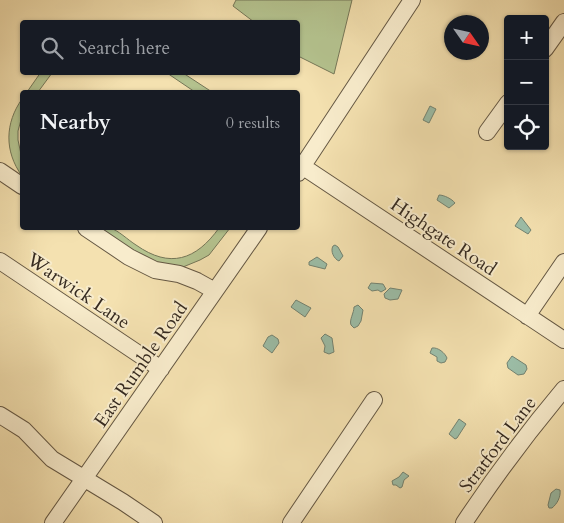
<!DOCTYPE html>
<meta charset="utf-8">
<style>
:root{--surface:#171b24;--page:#20242c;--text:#f1f3f6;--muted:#9ea1a6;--line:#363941}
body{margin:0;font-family:Cardo,serif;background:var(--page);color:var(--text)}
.controls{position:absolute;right:15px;top:15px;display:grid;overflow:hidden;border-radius:5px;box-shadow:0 1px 4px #0004}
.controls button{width:45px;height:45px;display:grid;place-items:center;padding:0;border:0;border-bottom:1px solid var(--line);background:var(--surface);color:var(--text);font:25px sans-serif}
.compass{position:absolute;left:444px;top:15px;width:45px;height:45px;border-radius:50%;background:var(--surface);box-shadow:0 1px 4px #0004;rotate:124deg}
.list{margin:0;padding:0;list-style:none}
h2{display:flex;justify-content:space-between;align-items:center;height:65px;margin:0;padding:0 20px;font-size:21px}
h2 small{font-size:16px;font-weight:400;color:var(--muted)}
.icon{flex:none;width:28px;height:28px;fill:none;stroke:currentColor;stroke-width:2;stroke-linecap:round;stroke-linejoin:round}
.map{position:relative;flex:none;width:564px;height:523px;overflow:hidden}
.search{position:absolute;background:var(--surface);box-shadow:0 1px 4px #0004;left:20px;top:20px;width:280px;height:55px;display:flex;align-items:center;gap:12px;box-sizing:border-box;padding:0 18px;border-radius:5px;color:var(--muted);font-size:19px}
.panel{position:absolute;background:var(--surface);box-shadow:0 1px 4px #0004;left:20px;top:90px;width:280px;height:140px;border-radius:5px}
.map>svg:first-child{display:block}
.green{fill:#b5c490;stroke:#757758}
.water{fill:#9cbea8;stroke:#738372}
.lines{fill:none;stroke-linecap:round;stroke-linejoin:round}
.minor-casing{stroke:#655844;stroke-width:18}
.minor{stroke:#f8eccc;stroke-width:16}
.labels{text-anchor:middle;stroke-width:4;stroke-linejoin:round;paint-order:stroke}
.street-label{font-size:19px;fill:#352a20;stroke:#f8eccc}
</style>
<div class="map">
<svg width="564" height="523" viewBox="0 0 564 523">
<rect width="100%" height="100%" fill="#f4e1b0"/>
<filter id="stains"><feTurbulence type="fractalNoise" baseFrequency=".004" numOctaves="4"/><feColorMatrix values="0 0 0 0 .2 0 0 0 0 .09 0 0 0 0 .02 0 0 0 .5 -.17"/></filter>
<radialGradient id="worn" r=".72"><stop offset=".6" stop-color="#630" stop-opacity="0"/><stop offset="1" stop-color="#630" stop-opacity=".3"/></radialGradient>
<!-- green -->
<path class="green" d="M236,0H352L334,74L298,56V22H254L233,6Z
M41,72L52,73L38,92H27Z
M167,73H183L212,92H195Z
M22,99V116L18,131V140L22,159V176C4,151 5,123 22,99Z
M94,228C99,228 105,226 110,228C118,230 128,240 136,245C170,269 196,260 219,228H230L209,255L200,260L183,267L156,266Z"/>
<!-- water -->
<path class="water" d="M430,106L436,109L429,123L423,120Z
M439,195C444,195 452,199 455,203L449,208L437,200Z
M521,217L531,230L528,234L515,226Z
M335,245L338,247L343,256L339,261C334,259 330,251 333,246Z
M317,257L327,264L325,269L309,265V262Z
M371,283L383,284L386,289L381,292L378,290L372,291L368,288Z
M390,288L402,290L398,299L390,300L385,298L384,294Z
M296,300L311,308L305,317L291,307Z
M358,305L363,310L361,321L358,326L354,328L351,325C349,320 354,313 354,307Z
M325,334L332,338L334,352L329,354L324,352L325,346L321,338Z
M272,335L278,339L279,343L272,353L263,346L268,337Z
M432,348C438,347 445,353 447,358L445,362L441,363L437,361V357L430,353Z
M512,356L526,365L527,369L524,374L518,375L508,368L507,363Z
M459,419L466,424L457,438L455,439L449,434Z
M403,472L409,476L404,480L402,487L400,488L396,485H393L392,481L399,477Z
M556,489L560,490C561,497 557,504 552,508H549L548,505L551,493Z"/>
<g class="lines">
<!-- minor casing -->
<g class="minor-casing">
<path id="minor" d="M545,49L564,22
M487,132L508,103
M302,166L564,340
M0,171L22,186
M298,173L412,0
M86,228L129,257L155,270L179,274L197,281L215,291
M0,261L161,369
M527,316L564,262
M0,415L24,430L52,459L123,502L154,523
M53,523L259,228
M291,523L374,400
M464,523C495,476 528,432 564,389"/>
</g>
<!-- minor -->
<use href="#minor" class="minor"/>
</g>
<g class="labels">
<!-- street labels -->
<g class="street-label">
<text transform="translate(444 236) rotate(34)" y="7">Highgate Road</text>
<text transform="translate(79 290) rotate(34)" y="7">Warwick Lane</text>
<text transform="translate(140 364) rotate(-55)" y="7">East Rumble Road</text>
<text transform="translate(497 444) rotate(-53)" y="7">Stratford Lane</text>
</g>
</g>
<rect width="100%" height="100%" filter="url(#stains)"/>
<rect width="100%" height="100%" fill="url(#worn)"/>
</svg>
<div class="controls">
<button>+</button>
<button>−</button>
<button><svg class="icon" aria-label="locate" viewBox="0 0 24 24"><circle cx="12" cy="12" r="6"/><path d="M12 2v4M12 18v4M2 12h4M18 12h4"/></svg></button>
</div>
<svg class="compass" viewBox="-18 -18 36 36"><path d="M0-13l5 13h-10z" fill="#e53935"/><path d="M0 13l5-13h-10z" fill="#9ea1a6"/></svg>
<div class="search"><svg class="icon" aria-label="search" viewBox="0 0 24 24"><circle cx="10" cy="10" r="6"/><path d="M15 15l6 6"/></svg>Search here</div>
<section class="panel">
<h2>Nearby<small>0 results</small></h2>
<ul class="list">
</ul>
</section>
</div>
